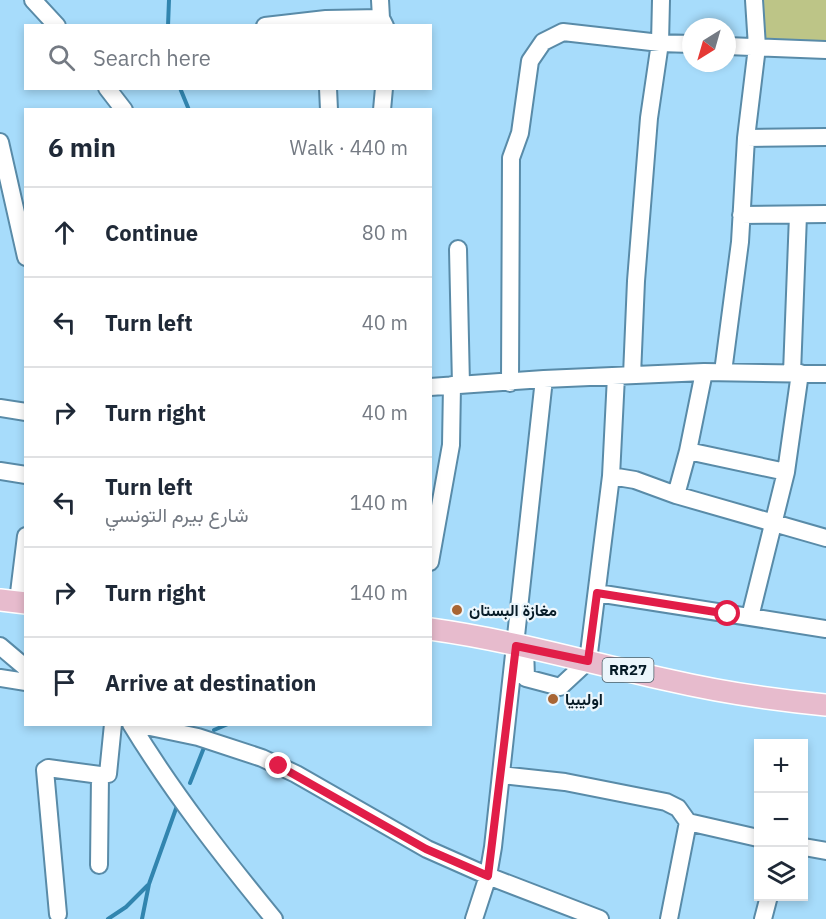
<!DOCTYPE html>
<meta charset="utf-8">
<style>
:root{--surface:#fff;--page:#f2f2f3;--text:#1f2937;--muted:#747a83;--line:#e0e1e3}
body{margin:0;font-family:"IBM Plex Sans",Vazirmatn,sans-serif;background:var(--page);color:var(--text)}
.controls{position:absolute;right:18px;bottom:18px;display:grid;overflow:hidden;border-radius:0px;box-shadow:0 3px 9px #0003}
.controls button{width:54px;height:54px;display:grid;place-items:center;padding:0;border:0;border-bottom:2px solid var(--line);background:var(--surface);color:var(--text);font:30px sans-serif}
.compass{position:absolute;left:682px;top:18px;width:54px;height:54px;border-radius:50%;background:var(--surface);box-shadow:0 3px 9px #0003;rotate:217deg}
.stop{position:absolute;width:18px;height:18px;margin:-14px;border:4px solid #e11d48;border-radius:50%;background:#fff}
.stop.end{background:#e11d48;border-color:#fff;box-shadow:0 2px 6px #0008}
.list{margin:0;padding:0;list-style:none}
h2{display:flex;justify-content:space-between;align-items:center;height:78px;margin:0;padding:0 24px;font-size:26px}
h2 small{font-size:20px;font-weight:400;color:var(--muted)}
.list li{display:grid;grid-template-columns:39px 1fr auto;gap:18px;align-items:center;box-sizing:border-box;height:90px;padding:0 24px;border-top:2px solid var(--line)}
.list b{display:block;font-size:22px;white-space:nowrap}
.list p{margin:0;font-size:20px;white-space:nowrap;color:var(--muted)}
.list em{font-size:20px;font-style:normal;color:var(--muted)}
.icon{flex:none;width:33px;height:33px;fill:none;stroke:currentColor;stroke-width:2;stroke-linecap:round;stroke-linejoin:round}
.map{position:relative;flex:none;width:826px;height:919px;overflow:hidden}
.search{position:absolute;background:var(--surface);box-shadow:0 3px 9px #0003;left:24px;top:24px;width:408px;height:66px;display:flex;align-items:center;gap:15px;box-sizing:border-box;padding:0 21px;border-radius:0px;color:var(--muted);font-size:22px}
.panel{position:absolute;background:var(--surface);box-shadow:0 3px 9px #0003;left:24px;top:108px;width:408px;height:618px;border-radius:0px}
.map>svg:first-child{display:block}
.green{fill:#bdc587}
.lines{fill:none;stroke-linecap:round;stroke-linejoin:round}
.stream{stroke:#3185af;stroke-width:4}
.minor-casing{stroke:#598ba8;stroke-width:20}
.major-casing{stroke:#fff;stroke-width:24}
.minor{stroke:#fff;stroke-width:16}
.major{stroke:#e7bbcd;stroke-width:21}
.route{stroke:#e11d48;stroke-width:8}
.poi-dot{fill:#a86534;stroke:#ecf6fc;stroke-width:2}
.labels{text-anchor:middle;stroke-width:4.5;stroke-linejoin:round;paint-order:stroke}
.shield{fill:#ecf6fc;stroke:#4c5d67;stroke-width:1.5}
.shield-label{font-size:15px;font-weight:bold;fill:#071b27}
.poi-label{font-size:16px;font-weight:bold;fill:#071b27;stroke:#ecf6fc;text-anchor:start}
</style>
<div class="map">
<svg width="826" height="919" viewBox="0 0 826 919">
<rect width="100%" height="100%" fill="#a7dcfb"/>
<!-- green -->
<path class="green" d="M764,0H826V41L761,38Z"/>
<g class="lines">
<!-- stream -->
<path class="stream" d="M168,26L169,0
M180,88L189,110
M214,730L228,724
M190,783L205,745
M108,919L126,907L148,885
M142,919L149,884L178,803"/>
<!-- minor casing -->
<g class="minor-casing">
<path id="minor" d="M33,0L57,26
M380,0L381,18L385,26
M265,26L326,19L381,18
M727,46L826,50
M107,88L124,110
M328,88L329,110
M382,110L384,88
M746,138L826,137
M0,142L26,257
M741,215L826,214
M458,249L461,385
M723,372L740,242L746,138L757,47L754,0
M792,373L798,215
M632,375L636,281L649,118L660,43L661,0
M510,383L511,158L520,133L530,61L543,42L563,32L660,43L691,44
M430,387L544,379L704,372L826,374
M0,408L26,412
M688,451L786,472
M0,471L26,475
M611,476L635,480L676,495L826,538
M676,495L688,451L704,372
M430,562L451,445L452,385
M597,593L826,629
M18,601L26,536
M750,617L786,472L800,373
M0,646L26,668
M525,647L526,678L560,687L588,661L611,476L616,376
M0,678L26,682
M131,724C173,793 223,857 274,919
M136,724L198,737L262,758L296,774L427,849L488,876L600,919
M501,775L565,782L666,802L678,808L688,822L669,919
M688,822L758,838
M804,847L826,851
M99,865L100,775
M58,914L45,770L48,768L100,775L108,774L113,724
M474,919L488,876L493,847L544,379
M763,919L769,896"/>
</g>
<!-- major casing -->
<g class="major-casing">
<path id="major" d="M0,600L26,603
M430,629C511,640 589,663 668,680C720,692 773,700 826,705"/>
</g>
<!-- minor -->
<use href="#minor" class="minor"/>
<!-- major -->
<use href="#major" class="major"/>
</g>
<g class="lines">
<!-- route -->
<path class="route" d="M279,766L426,849L488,876L516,646L588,661L597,593L728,614"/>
</g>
<!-- markers -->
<g class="poi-dot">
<circle cx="457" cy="610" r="6"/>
<circle cx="553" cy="699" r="6"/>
</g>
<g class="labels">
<!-- shield labels -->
<rect class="shield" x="602.5" y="658" width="51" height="24" rx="4.5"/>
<g class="shield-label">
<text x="628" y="675">RR27</text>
</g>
<!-- poi labels -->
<g class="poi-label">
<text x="469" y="616">مغازة البستان</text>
<text x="565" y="705">اوليبيا</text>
</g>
</g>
</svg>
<div class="controls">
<button>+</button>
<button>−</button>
<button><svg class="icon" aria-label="layers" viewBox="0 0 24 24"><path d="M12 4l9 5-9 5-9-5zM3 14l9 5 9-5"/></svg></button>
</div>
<svg class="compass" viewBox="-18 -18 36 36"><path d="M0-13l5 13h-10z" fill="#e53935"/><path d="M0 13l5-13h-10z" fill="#747a83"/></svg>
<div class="stop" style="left:728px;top:614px"></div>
<div class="stop end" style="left:279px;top:766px"></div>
<div class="search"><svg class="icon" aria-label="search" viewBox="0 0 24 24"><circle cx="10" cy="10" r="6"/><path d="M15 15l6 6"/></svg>Search here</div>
<section class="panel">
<h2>6 min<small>Walk · 440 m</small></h2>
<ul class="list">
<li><svg class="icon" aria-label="ahead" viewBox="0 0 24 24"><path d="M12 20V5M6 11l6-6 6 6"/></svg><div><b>Continue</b></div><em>80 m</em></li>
<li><svg class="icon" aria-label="left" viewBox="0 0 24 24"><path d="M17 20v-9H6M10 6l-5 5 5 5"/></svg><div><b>Turn left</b></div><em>40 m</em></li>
<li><svg class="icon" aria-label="right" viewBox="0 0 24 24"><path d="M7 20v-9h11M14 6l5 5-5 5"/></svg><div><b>Turn right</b></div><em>40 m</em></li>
<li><svg class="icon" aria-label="left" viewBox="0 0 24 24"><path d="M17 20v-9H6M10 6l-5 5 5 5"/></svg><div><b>Turn left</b><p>شارع بيرم التونسي</p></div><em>140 m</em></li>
<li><svg class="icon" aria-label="right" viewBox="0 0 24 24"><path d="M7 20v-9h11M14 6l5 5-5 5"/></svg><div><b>Turn right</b></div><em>140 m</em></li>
<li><svg class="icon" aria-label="arrive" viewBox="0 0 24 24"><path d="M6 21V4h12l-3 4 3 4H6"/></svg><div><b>Arrive at destination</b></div></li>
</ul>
</section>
</div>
